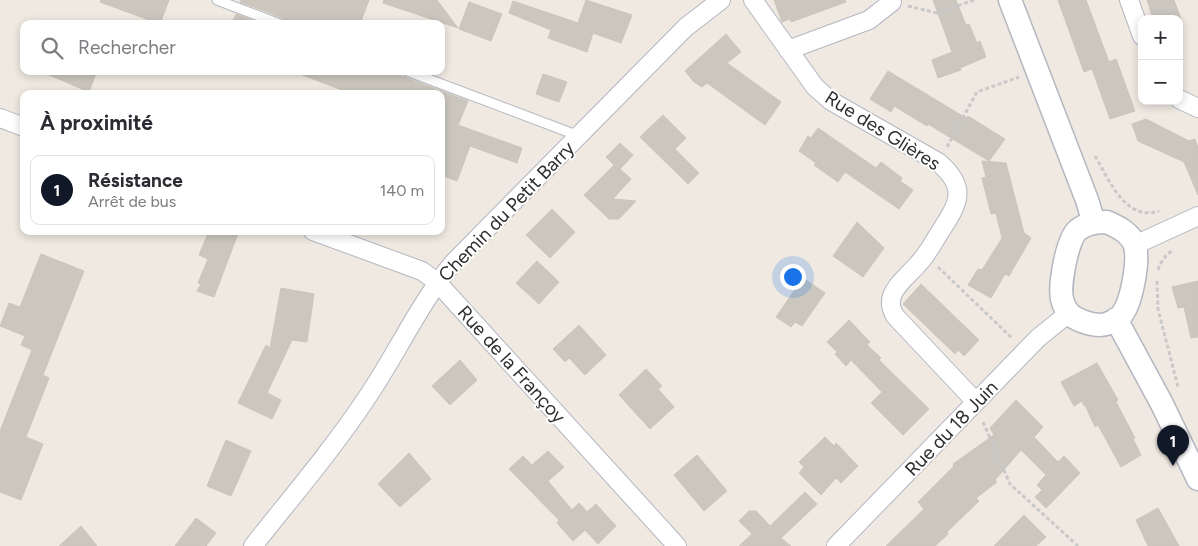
<!DOCTYPE html>
<html lang="fr">
<meta charset="utf-8">
<style>
:root{--surface:#fff;--page:#f2f2f3;--text:#2b2b33;--muted:#7c7c81;--line:#e1e1e2;--accent:#111827}
body{margin:0;font-family:Figtree,sans-serif;background:var(--page);color:var(--text)}
.controls{position:absolute;right:15px;top:15px;display:grid;overflow:hidden;border-radius:10px;box-shadow:0 2px 8px #0003}
.controls button{width:45px;height:45px;display:grid;place-items:center;padding:0;border:0;border-bottom:1px solid var(--line);background:var(--surface);color:var(--text);font:25px sans-serif}
.you{position:absolute;left:792px;top:276px;width:18px;height:18px;margin:-12px;border:4px solid #fff;border-radius:50%;background:#1a73e8;box-shadow:0 0 0 8px #1a73e833}
.badge{display:grid;place-items:center;width:32px;height:32px;border-radius:50%;background:var(--accent);color:#fff;font-size:16px;font-weight:700}
.pin{position:absolute;translate:-50% -41px;filter:drop-shadow(0 1px 2px #0008)}
.pin::after{content:'';position:absolute;top:26px;width:18px;height:15px;background:inherit;clip-path:polygon(0 0,100% 0,50% 100%)}
.list{margin:0;padding:0;list-style:none}
h2{display:flex;justify-content:space-between;align-items:center;height:65px;margin:0;padding:0 20px;font-size:21px}
h2 small{font-size:16px;font-weight:400;color:var(--muted)}
.list li{display:grid;grid-template-columns:32px 1fr auto;gap:15px;align-items:center;box-sizing:border-box;height:70px;margin:0 10px 10px;padding:0 10px;border:1px solid var(--line);border-radius:10px}
.list b{display:block;font-size:19px;white-space:nowrap}
.list p{margin:0;font-size:16px;white-space:nowrap;color:var(--muted)}
.list em{font-size:16px;font-style:normal;color:var(--muted)}
.icon{flex:none;width:28px;height:28px;fill:none;stroke:currentColor;stroke-width:2;stroke-linecap:round;stroke-linejoin:round}
.map{position:relative;flex:none;width:1198px;height:546px;overflow:hidden}
.search{position:absolute;background:var(--surface);box-shadow:0 2px 8px #0003;left:20px;top:20px;width:425px;height:55px;display:flex;align-items:center;gap:12px;box-sizing:border-box;padding:0 18px;border-radius:10px;color:var(--muted);font-size:19px}
.panel{position:absolute;background:var(--surface);box-shadow:0 2px 8px #0003;left:20px;top:90px;width:425px;height:145px;border-radius:10px}
.map>svg:first-child{display:block}
.building{fill:#cbc7bf;stroke:#cbc5ba}
.lines{fill:none;stroke-linecap:round;stroke-linejoin:round}
.service-casing{stroke:#b4b7c1;stroke-width:11}
.minor-casing{stroke:#b4b7c1;stroke-width:20}
.tertiary-casing{stroke:#b4b7c1;stroke-width:25}
.path{stroke:#c9c9c9;stroke-width:3;stroke-dasharray:4 2.5;stroke-linecap:butt}
.service{stroke:#fff;stroke-width:9}
.minor{stroke:#fff;stroke-width:18}
.tertiary{stroke:#fff;stroke-width:22}
.labels{text-anchor:middle;stroke-width:4;stroke-linejoin:round;paint-order:stroke}
.street-label{font-size:19px;fill:#2e2e2e;stroke:#fff}
</style>
<div class="map">
<svg width="1198" height="546" viewBox="0 0 1198 546">
<rect width="100%" height="100%" fill="#efe9e1"/>
<!-- building -->
<path class="building" d="M101,0H169L160,24L100,2Z
M241,0H369L360,24H286L283,18L240,2Z
M384,0H437L458,28L383,3Z
M586,0L632,15L621,43L593,33L587,52L548,38L551,30L509,13L513,1L578,23Z
M774,0H845L846,2L791,22L790,19L782,22Z
M933,0H956L966,25L969,24L977,43L980,41L986,57L960,68L961,70L938,78L932,60L952,52Z
M1058,0H1086L1109,62L1116,59L1135,111L1110,119L1092,69L1084,72Z
M1147,0H1174L1181,19H1153Z
M469,2L502,14L491,41L459,29Z
M236,14L262,24H232Z
M726,34L741,52L727,63L781,102L765,125L707,83L702,87L694,82L685,71Z
M40,71H97L89,92Z
M297,71H388L468,101L458,125L522,148L517,163L470,146L457,181L441,175V94H353L297,73Z
M888,71L966,118L968,116L1005,139L989,161L928,124L927,126L894,106L891,112L870,99Z
M543,74L567,82L559,102L536,94Z
M663,115L686,138L675,149L699,173L688,184L640,137Z
M1146,119L1189,141L1195,139L1198,148V195L1184,162L1138,141L1132,124Z
M818,128L876,168L881,162L902,178L900,181L913,190L899,209L845,172L838,182L814,165L816,163L799,151L808,136L811,138Z
M620,143L633,155L620,169L631,179L613,199L636,201L619,219H609L584,195L614,165L606,157Z
M982,161L1006,163L1024,233L1031,238L1009,276L1005,274L991,298L968,285L978,269L982,270L1002,238L996,213L991,214L982,178L986,177Z
M552,209L575,232L550,258L526,235Z
M857,222L884,248L863,277L833,256Z
M209,231H239L214,297L197,291L201,284L198,283L208,259L199,255Z
M41,254L84,271L43,375L49,378L26,437L43,444L21,500L0,492V431L32,350L21,345L25,336L0,326L9,303L20,307Z
M537,261L559,282L539,304L516,283Z
M803,278L825,293L802,326L795,322L791,327L776,317Z
M1198,281V337L1191,338L1184,307L1178,308L1172,287Z
M921,284L979,340L964,356L958,350L955,354L903,304Z
M281,288L314,294L307,342L292,340L267,393L281,400L272,419L238,403L266,345L270,348Z
M849,320L870,342L867,345L881,358L879,360L929,409L903,435L871,403L882,392L851,360L846,366L835,354L837,352L827,342Z
M579,325L606,355L585,375L569,358L565,362L553,349Z
M460,360L477,380L450,405L432,386Z
M1097,363L1118,400L1116,402L1135,438L1133,439L1141,455L1121,467L1098,425L1095,427L1085,405L1084,406L1082,401L1074,406L1061,382Z
M646,369L662,386L658,389L674,407L650,429L619,395Z
M1016,400L1043,427L1034,437L1058,462L1064,456L1080,473L1046,508L1035,497L1042,490L1037,485L1046,475L1021,450L995,480L997,482L976,498L979,501L947,532L948,534L935,546H886L924,509L918,502L954,466L953,464L994,435L990,428Z
M825,437L834,446L836,443L858,466L841,483L836,478L821,495L799,473L804,467L799,462Z
M226,440L251,451L231,496L207,486Z
M548,451L564,467L548,481L572,510L579,503L587,512L596,504L616,526L598,544L585,530L573,541L557,523L559,520L509,469L523,456L532,465Z
M409,453L431,479L400,507L378,484Z
M697,455L727,491L704,511L674,475Z
M805,492L817,504L781,538L791,546H739L752,534L739,521L749,511H756L770,526Z
M1158,508L1179,546H1148L1136,520Z
M1024,515L1046,537L1036,546H994Z
M196,518L216,533L206,546H175Z
M81,526L97,546H59Z"/>
<g class="lines">
<!-- service casing -->
<g class="service-casing">
<path id="service" d="M217,0L280,24
M407,71L579,136"/>
</g>
<!-- minor casing -->
<g class="minor-casing">
<path id="minor" d="M753,0L815,87L831,101L938,162C969,188 958,204 940,232C933,243 927,255 918,264C909,275 892,287 891,301C890,306 893,312 895,316L976,402
M1129,0L1142,36
M788,50L869,20L892,2
M1179,99L1198,108
M0,118L24,127
M313,231L422,271L437,282L677,546
M1135,245L1198,216
M253,546C291,498 332,450 366,399C397,354 419,303 454,262L686,27L721,0
M836,546L1038,338L1069,313"/>
</g>
<!-- tertiary casing -->
<g class="tertiary-casing">
<path id="tertiary" d="M1010,0L1087,200L1094,223
M1107,222C1118,227 1131,233 1135,246C1139,261 1132,300 1123,313C1120,319 1107,325 1100,325C1091,325 1075,320 1069,313C1066,310 1063,303 1062,299C1059,286 1067,238 1078,230C1086,223 1097,222 1107,222Z
M1116,319L1162,404L1198,479"/>
</g>
<!-- path -->
<path class="path" d="M908,6L937,13L974,0
M947,147L977,92L1019,77
M1095,156C1109,179 1125,222 1159,211
M938,267L1013,339
M1158,270C1161,261 1166,254 1174,250
M1157,281L1158,309L1178,387
M983,422L1010,484L1078,546"/>
<!-- service -->
<use href="#service" class="service"/>
<!-- minor -->
<use href="#minor" class="minor"/>
<!-- tertiary -->
<use href="#tertiary" class="tertiary"/>
</g>
<g class="labels">
<!-- street labels -->
<g class="street-label">
<text transform="translate(883 130) rotate(32)" y="7">Rue des Glières</text>
<text transform="translate(506 211) rotate(-46)" y="7">Chemin du Petit Barry</text>
<text transform="translate(512 364) rotate(48)" y="7">Rue de la Françoy</text>
<text transform="translate(951 428) rotate(-46)" y="7">Rue du 18 Juin</text>
</g>
</g>
</svg>
<div class="controls">
<button>+</button>
<button>−</button>
</div>
<div class="you"></div>
<div class="pin badge" style="left:1173px;top:466px">1</div>
<div class="search"><svg class="icon" aria-label="search" viewBox="0 0 24 24"><circle cx="10" cy="10" r="6"/><path d="M15 15l6 6"/></svg>Rechercher</div>
<section class="panel">
<h2>À proximité<small></small></h2>
<ul class="list">
<li><span class="badge">1</span><div><b>Résistance</b><p>Arrêt de bus</p></div><em>140 m</em></li>
</ul>
</section>
</div>
